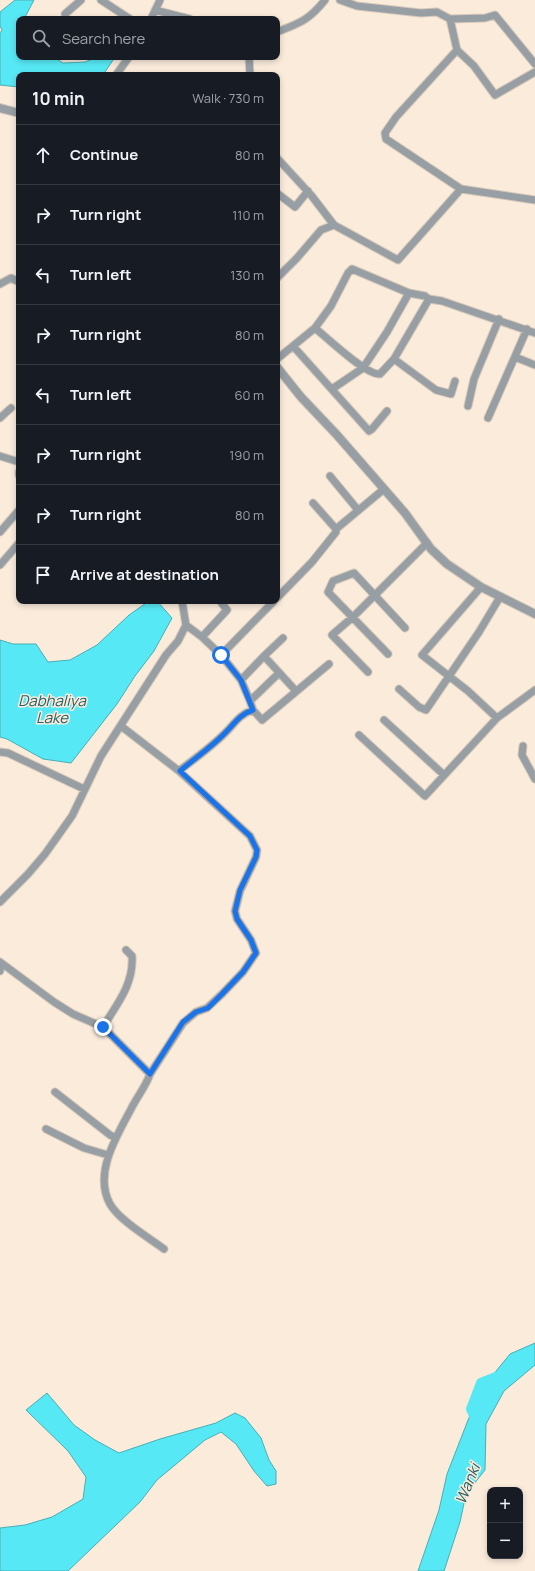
<!DOCTYPE html>
<meta charset="utf-8">
<style>
:root{--surface:#171b24;--page:#20242c;--text:#f1f3f6;--muted:#9ea1a6;--line:#363941}
body{margin:0;font-family:Manrope,sans-serif;background:var(--page);color:var(--text)}
.controls{position:absolute;right:12px;bottom:12px;display:grid;overflow:hidden;border-radius:8px;box-shadow:0 2px 6px #0003}
.controls button{width:36px;height:36px;display:grid;place-items:center;padding:0;border:0;border-bottom:1px solid var(--line);background:var(--surface);color:var(--text);font:20px sans-serif}
.stop{position:absolute;width:12px;height:12px;margin:-9px;border:3px solid #1a73e8;border-radius:50%;background:#fff}
.stop.end{background:#1a73e8;border-color:#fff;box-shadow:0 1px 4px #0008}
.list{margin:0;padding:0;list-style:none}
h2{display:flex;justify-content:space-between;align-items:center;height:52px;margin:0;padding:0 16px;font-size:17px}
h2 small{font-size:13px;font-weight:400;color:var(--muted)}
.list li{display:grid;grid-template-columns:26px 1fr auto;gap:12px;align-items:center;box-sizing:border-box;height:60px;padding:0 16px;border-top:1px solid var(--line)}
.list b{display:block;font-size:15px;white-space:nowrap}
.list em{font-size:13px;font-style:normal;color:var(--muted)}
.icon{flex:none;width:22px;height:22px;fill:none;stroke:currentColor;stroke-width:2;stroke-linecap:round;stroke-linejoin:round}
.map{position:relative;flex:none;width:535px;height:1571px;overflow:hidden}
.search{position:absolute;background:var(--surface);box-shadow:0 2px 6px #0003;left:16px;top:16px;width:264px;height:44px;display:flex;align-items:center;gap:10px;box-sizing:border-box;padding:0 14px;border-radius:8px;color:var(--muted);font-size:15px}
.panel{position:absolute;background:var(--surface);box-shadow:0 2px 6px #0003;left:16px;top:72px;width:264px;height:532px;border-radius:8px}
.map>svg:first-child{display:block}
.water{fill:#56e9f5;stroke:#49aeb5}
.lines{fill:none;stroke-linecap:round;stroke-linejoin:round}
.river{stroke:#56e9f5;stroke-width:10}
.minor-casing{stroke:#d5c8b9;stroke-width:9}
.tertiary-casing{stroke:#d5c8b9;stroke-width:10}
.minor{stroke:#979ea4;stroke-width:7}
.tertiary{stroke:#979ea4;stroke-width:8}
.route{stroke:#1a73e8;stroke-width:5}
.labels{text-anchor:middle;stroke-width:3;stroke-linejoin:round;paint-order:stroke}
.water-label{font-size:15px;font-style:italic;fill:#246065;stroke:#faebdb}
</style>
<div class="map">
<svg width="535" height="1571" viewBox="0 0 535 1571">
<rect width="100%" height="100%" fill="#faebdb"/>
<!-- water -->
<path class="water" d="M15,0H34L24,19H19V57H54L63,63L85,62L97,57H115L103,75H19V87L0,85V33L2,30L0,26V12Z
M149,601H157L172,618L154,651L135,676L117,704L71,763L43,759L7,739L0,737V640L13,644H36L48,662L70,660L97,645L129,615Z
M535,1343V1365L504,1391L486,1424L485,1470L466,1494L460,1522L444,1571H418L439,1510L447,1474L479,1392L510,1354Z
M47,1393L74,1425L95,1440L119,1453L160,1439L216,1423L235,1413L245,1418L261,1438L269,1460L276,1471V1484L267,1486L254,1471L236,1444L221,1432L205,1440L157,1480L140,1502L68,1571H0V1528L25,1525L52,1517L83,1499L86,1477L68,1451L26,1410Z"/>
<g class="lines">
<!-- river -->
<path class="river" d="M477,1422L471,1409L481,1383L501,1375"/>
<!-- minor casing -->
<g class="minor-casing">
<path id="minor" d="M101,0L130,19
M340,0L357,6L421,13L437,12L450,19L485,18L495,15L535,64
M155,10L190,19
M65,14L81,0
M151,19L160,0
M450,19L457,50L474,66L495,95L535,72
M277,32C300,23 309,20 325,0
M457,50L396,117L385,133L386,139L461,189L535,200
M249,57L250,75
M116,75L129,57
M277,158L311,195L334,225L398,260L461,189
M277,193L295,207L308,191
M277,278L297,258L321,230L334,225
M0,284L11,278L19,282
M315,328C327,338 367,376 380,374L394,359L429,299
M293,346L369,431L372,429L387,411
M515,357L535,365
M277,359L315,328L331,306L348,273L352,269L409,293L425,296L429,299L442,301L535,333
M394,359L436,390L451,394L455,381
M332,389L363,368L387,332L409,293
M468,406L474,379L499,319
M0,418L11,408
M488,418L527,329
M0,456L19,462
M19,472V475
M330,476L358,510
M313,503L336,529
M0,532L19,510
M0,565L19,543
M481,587L422,655L468,691L497,718
M277,598L312,562L336,532V529L384,489
M186,625L202,637L221,655
M202,637L227,610L220,601
M283,638L264,656L296,691
M388,654L328,592L333,581L354,573L405,628
M264,656L241,680L221,655L274,601
M368,672L332,635L354,616L427,543
M241,680L250,701
M399,689L419,707L426,710L479,632L500,597
M253,710L250,701L279,673
M384,720L444,775
M121,726L179,771L250,836L257,850L256,857L240,891L235,911L237,919L251,940L256,953L243,972L222,994L207,1008L196,1012L183,1023L150,1074C146,1086 137,1097 131,1109C117,1136 93,1173 110,1204C119,1220 149,1238 164,1249
M359,735L425,796L497,718L535,690
M523,746L522,755L535,779
M0,752L8,753L84,789
M179,771C194,759 210,748 223,735C233,726 239,714 253,710L262,720L329,664
M0,902L28,874L45,854L72,816L101,756L166,655L178,641L186,625L182,601
M0,962L54,1002L73,1014L103,1027L150,1074
M0,971L1,963
M103,1027C117,1004 134,984 132,956L126,950
M55,1092L110,1135L116,1138
M46,1129L84,1148L108,1155"/>
</g>
<!-- tertiary casing -->
<g class="tertiary-casing">
<path id="tertiary" d="M0,108L19,113
M277,367L301,397L337,435L405,513L431,549L447,564L481,587L535,614"/>
</g>
<!-- minor -->
<use href="#minor" class="minor"/>
<!-- tertiary -->
<use href="#tertiary" class="tertiary"/>
</g>
<g class="lines">
<!-- route -->
<path class="route" d="M103,1027L150,1074L183,1022L196,1012L208,1008L222,994L243,972L256,953L251,940L237,919L235,911L240,890L256,857L257,850L250,836L180,771C194,759 210,748 223,735C233,726 239,714 253,710L241,680L221,655"/>
</g>
<g class="labels">
<!-- water labels -->
<g class="water-label">
<text x="52" y="706">Dabhaliya<tspan x="52" dy="17">Lake</tspan></text>
<text transform="translate(468 1484) rotate(-68)" y="5">Wanki</text>
</g>
</g>
</svg>
<div class="controls">
<button>+</button>
<button>−</button>
</div>
<div class="stop" style="left:221px;top:655px"></div>
<div class="stop end" style="left:103px;top:1027px"></div>
<div class="search"><svg class="icon" aria-label="search" viewBox="0 0 24 24"><circle cx="10" cy="10" r="6"/><path d="M15 15l6 6"/></svg>Search here</div>
<section class="panel">
<h2>10 min<small>Walk · 730 m</small></h2>
<ul class="list">
<li><svg class="icon" aria-label="ahead" viewBox="0 0 24 24"><path d="M12 20V5M6 11l6-6 6 6"/></svg><div><b>Continue</b></div><em>80 m</em></li>
<li><svg class="icon" aria-label="right" viewBox="0 0 24 24"><path d="M7 20v-9h11M14 6l5 5-5 5"/></svg><div><b>Turn right</b></div><em>110 m</em></li>
<li><svg class="icon" aria-label="left" viewBox="0 0 24 24"><path d="M17 20v-9H6M10 6l-5 5 5 5"/></svg><div><b>Turn left</b></div><em>130 m</em></li>
<li><svg class="icon" aria-label="right" viewBox="0 0 24 24"><path d="M7 20v-9h11M14 6l5 5-5 5"/></svg><div><b>Turn right</b></div><em>80 m</em></li>
<li><svg class="icon" aria-label="left" viewBox="0 0 24 24"><path d="M17 20v-9H6M10 6l-5 5 5 5"/></svg><div><b>Turn left</b></div><em>60 m</em></li>
<li><svg class="icon" aria-label="right" viewBox="0 0 24 24"><path d="M7 20v-9h11M14 6l5 5-5 5"/></svg><div><b>Turn right</b></div><em>190 m</em></li>
<li><svg class="icon" aria-label="right" viewBox="0 0 24 24"><path d="M7 20v-9h11M14 6l5 5-5 5"/></svg><div><b>Turn right</b></div><em>80 m</em></li>
<li><svg class="icon" aria-label="arrive" viewBox="0 0 24 24"><path d="M6 21V4h12l-3 4 3 4H6"/></svg><div><b>Arrive at destination</b></div></li>
</ul>
</section>
</div>
